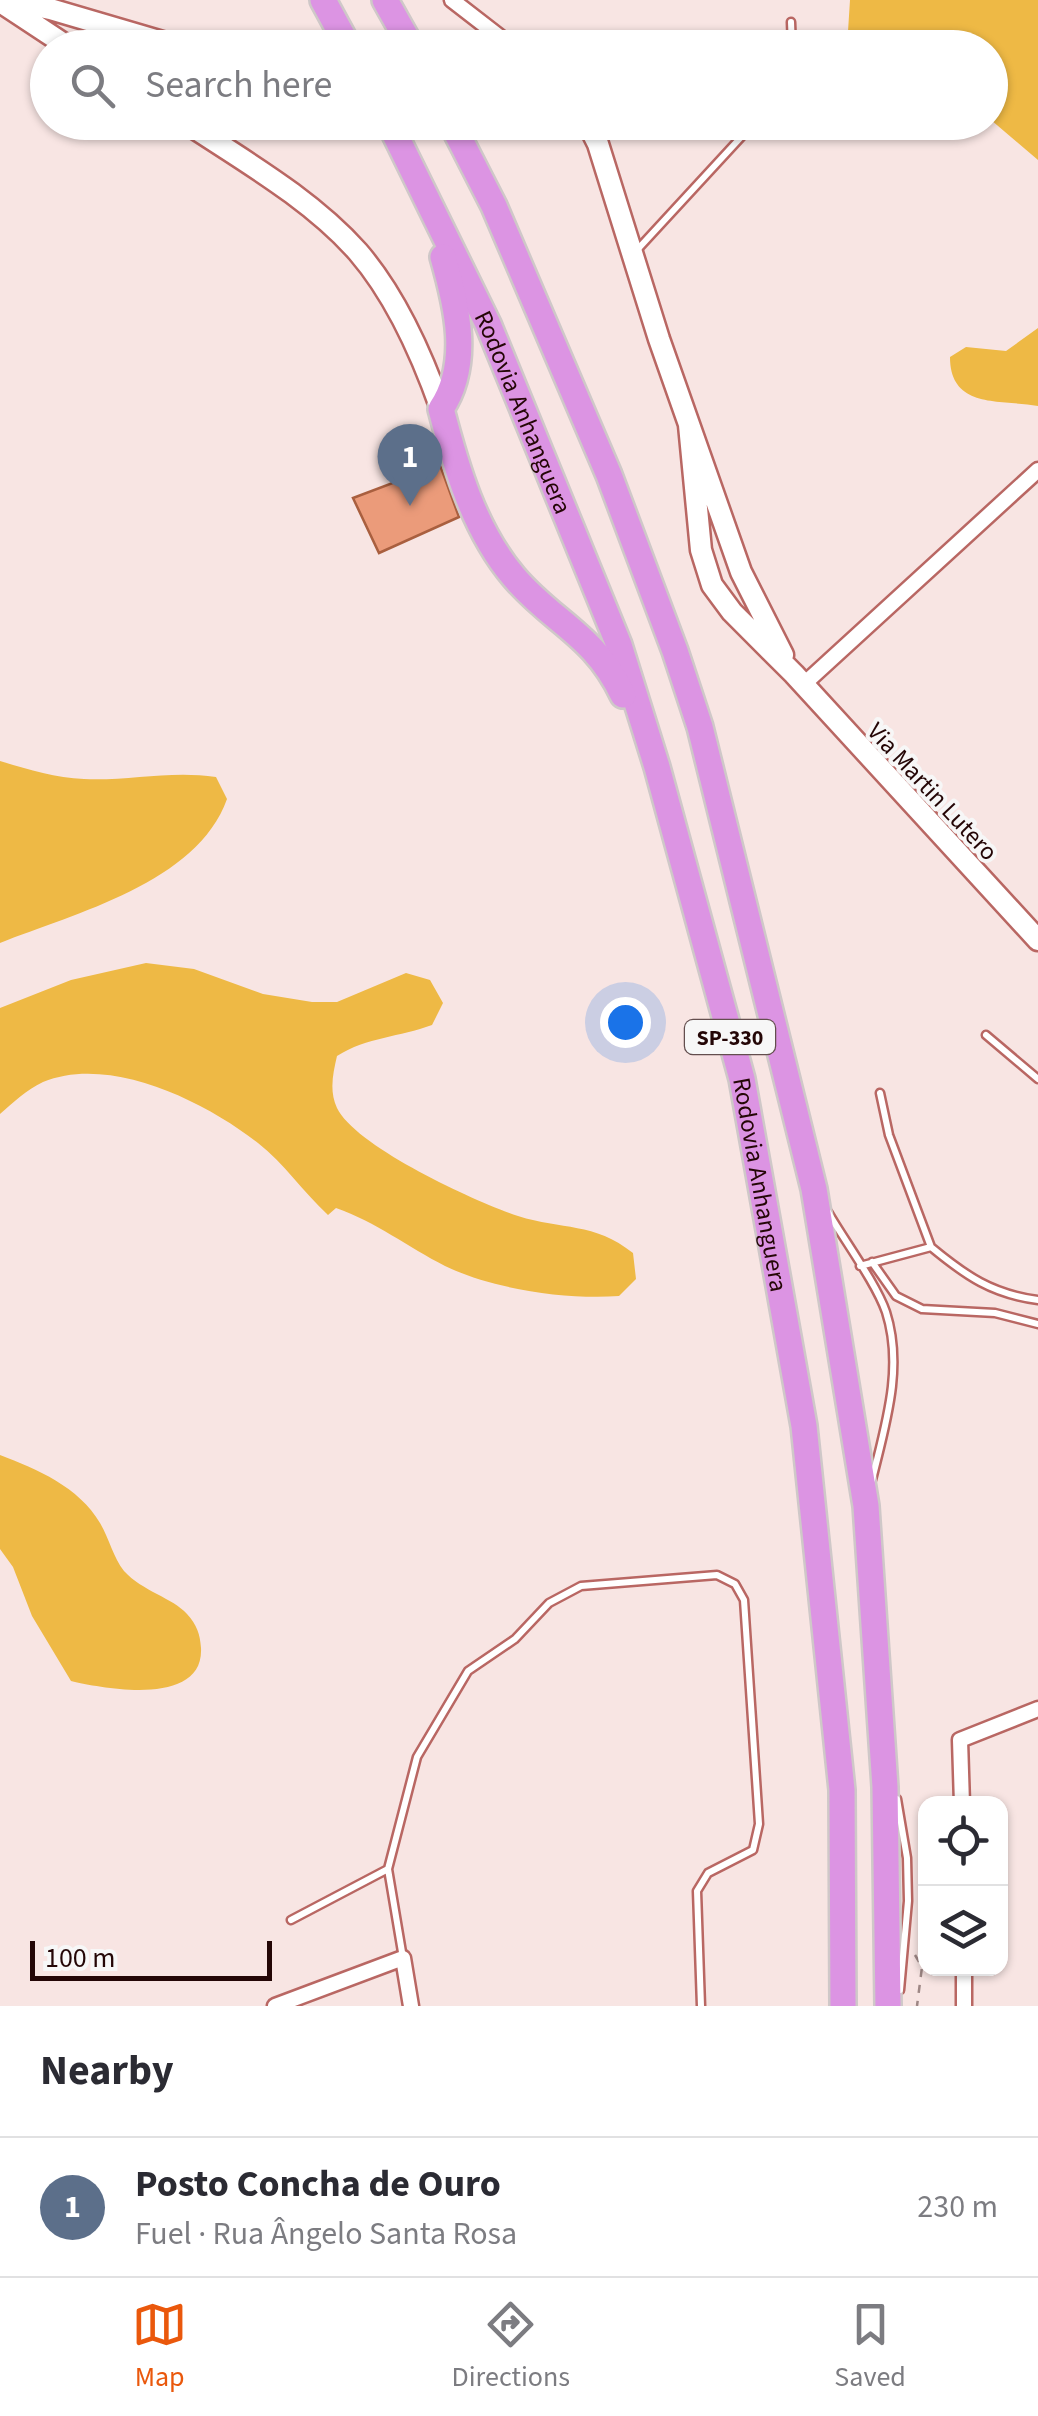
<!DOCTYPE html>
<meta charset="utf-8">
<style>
:root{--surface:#fff;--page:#f2f2f3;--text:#2b2b33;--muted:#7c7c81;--line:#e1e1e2;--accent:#ea580c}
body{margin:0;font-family:"Source Sans 3",sans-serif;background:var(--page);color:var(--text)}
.controls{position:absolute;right:30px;bottom:30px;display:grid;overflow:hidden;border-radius:20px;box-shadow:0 2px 8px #0004}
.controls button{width:90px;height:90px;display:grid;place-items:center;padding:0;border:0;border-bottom:2px solid var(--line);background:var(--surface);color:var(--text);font:50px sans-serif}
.scale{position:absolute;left:30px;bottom:25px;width:242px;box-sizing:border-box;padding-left:10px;border:5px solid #240606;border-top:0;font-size:28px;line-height:35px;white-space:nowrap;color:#240606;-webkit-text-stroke:8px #f7f7f7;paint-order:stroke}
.you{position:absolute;left:625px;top:1022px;width:35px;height:35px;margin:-25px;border:8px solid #fff;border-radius:50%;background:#1a73e8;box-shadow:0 0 0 15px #1a73e833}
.badge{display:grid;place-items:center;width:65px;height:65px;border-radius:50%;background:var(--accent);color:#fff;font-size:32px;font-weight:700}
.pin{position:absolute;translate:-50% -82px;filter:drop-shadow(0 2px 5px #0008)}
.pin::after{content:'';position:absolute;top:52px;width:35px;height:30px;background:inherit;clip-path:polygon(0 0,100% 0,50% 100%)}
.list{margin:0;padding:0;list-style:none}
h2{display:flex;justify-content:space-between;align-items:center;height:130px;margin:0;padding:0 40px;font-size:42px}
h2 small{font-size:32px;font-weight:400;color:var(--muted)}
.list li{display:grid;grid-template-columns:65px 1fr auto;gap:30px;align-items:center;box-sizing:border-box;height:140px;padding:0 40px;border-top:2px solid var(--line)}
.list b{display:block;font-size:38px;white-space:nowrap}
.list p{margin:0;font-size:32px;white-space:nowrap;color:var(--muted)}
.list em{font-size:32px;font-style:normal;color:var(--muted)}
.icon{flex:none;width:55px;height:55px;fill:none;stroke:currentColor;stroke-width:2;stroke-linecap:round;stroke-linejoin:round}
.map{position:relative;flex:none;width:1038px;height:2006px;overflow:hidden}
.search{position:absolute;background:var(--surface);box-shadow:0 2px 8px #0004;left:30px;right:30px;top:30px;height:110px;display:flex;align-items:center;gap:25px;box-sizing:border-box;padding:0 35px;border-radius:55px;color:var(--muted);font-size:38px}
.sheet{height:270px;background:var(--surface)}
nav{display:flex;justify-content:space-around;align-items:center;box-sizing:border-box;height:140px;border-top:2px solid var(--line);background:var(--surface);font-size:28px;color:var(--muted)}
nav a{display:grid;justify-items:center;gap:5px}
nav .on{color:var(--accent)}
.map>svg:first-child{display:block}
.green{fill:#eeb945}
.building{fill:#eb9b7a;stroke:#a95f3f;stroke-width:2.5}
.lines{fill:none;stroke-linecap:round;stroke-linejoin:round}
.lane-casing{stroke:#b96763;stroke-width:11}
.street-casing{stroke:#b96763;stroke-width:19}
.secondary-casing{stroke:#b96763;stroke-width:25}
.highway-casing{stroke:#cfc8c8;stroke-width:30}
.path{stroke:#9e8785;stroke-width:2.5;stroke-dasharray:8 8;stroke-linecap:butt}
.lane{stroke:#fff;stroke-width:6}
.street{stroke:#fff;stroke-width:14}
.secondary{stroke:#fff;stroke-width:20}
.highway{stroke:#dc94e3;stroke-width:25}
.labels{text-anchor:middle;stroke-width:8;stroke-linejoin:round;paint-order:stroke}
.shield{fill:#f7f7f7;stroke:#634e4e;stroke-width:2.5}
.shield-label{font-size:22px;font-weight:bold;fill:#240606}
.street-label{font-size:25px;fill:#240606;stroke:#f7f7f7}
</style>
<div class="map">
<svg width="1038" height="2006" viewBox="0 0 1038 2006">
<rect width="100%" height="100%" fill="#f8e5e3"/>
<!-- green -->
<path class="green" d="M850,0H1038V160L991,120L990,48L847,47Z
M1038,328V406C1002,399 950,410 950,357L966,347L1006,351Z
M0,761C27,769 55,778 84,779C129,781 171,770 216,777L227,799C197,883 75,913 0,943Z
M146,963L194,969L263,994L312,1002H337L406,973L430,980L443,1003L432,1025C400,1037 367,1037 337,1056C333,1073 329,1091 337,1108C356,1147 476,1202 518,1216C562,1230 594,1222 633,1253L636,1279L619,1296C567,1300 492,1289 445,1266C408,1247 376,1222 336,1208L328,1215C303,1192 284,1163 258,1143C206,1102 110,1054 43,1082C26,1090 14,1102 0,1114V1008L71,980Z
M0,1455C37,1469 79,1487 100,1523C109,1538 113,1557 124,1571C142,1591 173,1598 187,1614C197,1625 200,1634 201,1648C204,1707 105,1689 71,1681L32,1616L13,1567L0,1549Z"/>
<!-- building -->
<path class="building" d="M440,465L459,517L379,553L353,498Z"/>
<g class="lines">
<!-- lane casing -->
<g class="lane-casing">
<path id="lane" d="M791,22L792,48
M637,250L755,122
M986,1035L1038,1079
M828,1212C844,1240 876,1283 886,1312C904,1368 885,1426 872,1480
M931,1247C966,1276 992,1294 1038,1300
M872,1262L896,1296L922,1309L995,1313L1038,1324
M860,1266L931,1247L889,1135L880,1093
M897,1799L907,1858L908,1901L900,1990
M291,1920L388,1869
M403,1958L388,1869L417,1757L468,1671L515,1639L549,1603L581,1586L717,1575L735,1584L744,1600L759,1824L753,1850L708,1873L697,1891L701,2006"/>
</g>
<!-- street casing -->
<g class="street-casing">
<path id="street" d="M452,0L514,48
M803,685L1038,470
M962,1804L960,1740L1038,1709
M964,1968V2006
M275,2006L403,1958L411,2006"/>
</g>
<!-- secondary casing -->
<g class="secondary-casing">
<path id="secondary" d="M8,0L50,9L183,48
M2,3L70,48
M185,122C244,161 311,199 358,252C396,296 422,355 441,409
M587,122L598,144L659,339L741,572L783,655
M689,425L701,550L712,585L732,612L794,674L1038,940"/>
</g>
<!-- highway casing -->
<g class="highway-casing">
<g id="highway">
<path d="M323,0L349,48"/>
<path d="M385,0L412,48"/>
<path id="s1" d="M389,122L488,324L619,645L657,767L742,1079L804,1426L842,1790L843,2006"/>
<path d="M451,122L494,206L609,475L675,651L700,727L814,1189L866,1506L885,1787L888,2006"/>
<path d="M443,257C457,306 471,364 441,409C456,467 474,530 514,577C553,623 594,634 623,695"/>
</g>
</g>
<!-- path -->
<path class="path" d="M915,1955L922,1967L917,2006"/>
<!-- lane -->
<use href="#lane" class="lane"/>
<!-- street -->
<use href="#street" class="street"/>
<!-- secondary -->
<use href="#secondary" class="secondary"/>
<!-- highway -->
<use href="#highway" class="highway"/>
</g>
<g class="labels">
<!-- shield labels -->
<rect class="shield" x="685" y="1020" width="90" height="34" rx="8"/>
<g class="shield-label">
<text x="730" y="1045">SP-330</text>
</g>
<!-- street labels -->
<g class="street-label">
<text dy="9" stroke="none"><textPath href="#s1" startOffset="320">Rodovia Anhanguera</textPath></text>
<text transform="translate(933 791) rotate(47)" y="9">Via Martin Lutero</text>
<text dy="9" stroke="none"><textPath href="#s1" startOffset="1130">Rodovia Anhanguera</textPath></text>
</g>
</g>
</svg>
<div class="controls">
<button><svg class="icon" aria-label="locate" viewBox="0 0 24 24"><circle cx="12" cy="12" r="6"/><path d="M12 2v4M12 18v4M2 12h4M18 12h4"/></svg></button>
<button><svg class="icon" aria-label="layers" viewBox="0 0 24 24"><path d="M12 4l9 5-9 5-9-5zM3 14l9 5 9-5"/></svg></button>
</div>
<div class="scale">100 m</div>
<div class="you"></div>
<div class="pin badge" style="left:410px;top:506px;background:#5c6f8a">1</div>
<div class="search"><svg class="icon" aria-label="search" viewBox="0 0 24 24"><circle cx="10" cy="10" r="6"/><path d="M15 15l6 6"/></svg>Search here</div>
</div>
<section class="sheet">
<h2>Nearby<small></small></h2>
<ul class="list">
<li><span class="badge" style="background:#5c6f8a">1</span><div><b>Posto Concha de Ouro</b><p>Fuel · Rua Ângelo Santa Rosa</p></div><em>230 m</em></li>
</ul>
</section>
<nav>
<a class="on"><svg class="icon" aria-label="map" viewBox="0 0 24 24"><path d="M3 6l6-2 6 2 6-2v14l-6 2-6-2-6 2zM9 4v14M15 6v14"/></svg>Map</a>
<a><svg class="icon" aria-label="directions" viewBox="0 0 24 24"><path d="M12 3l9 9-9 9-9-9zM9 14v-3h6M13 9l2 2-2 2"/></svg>Directions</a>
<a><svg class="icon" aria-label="saved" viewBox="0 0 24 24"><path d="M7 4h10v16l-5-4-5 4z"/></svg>Saved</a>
</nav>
